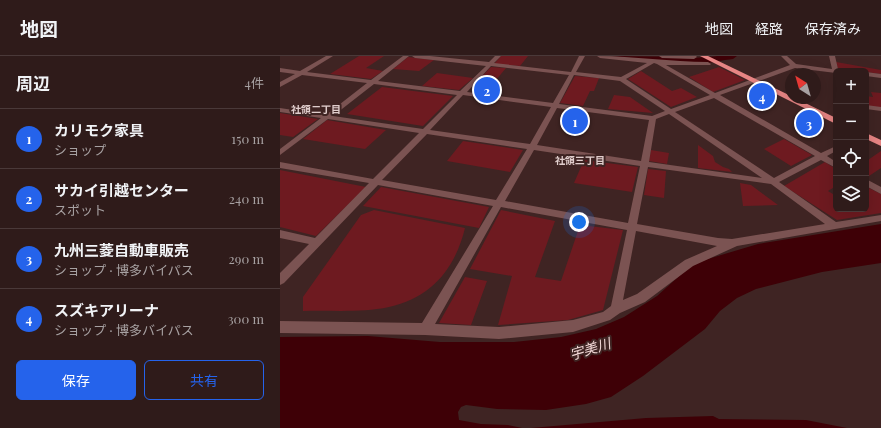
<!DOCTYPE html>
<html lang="ja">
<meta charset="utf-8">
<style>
:root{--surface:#2f1b1a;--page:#3b2827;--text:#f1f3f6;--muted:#a7a1a2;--line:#4a3939;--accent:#2563eb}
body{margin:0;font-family:"Playfair Display","Noto Sans JP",serif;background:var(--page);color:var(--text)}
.controls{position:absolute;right:12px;top:12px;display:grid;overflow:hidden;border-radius:6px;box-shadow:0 4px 16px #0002}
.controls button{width:36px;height:36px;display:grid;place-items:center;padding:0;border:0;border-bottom:1px solid var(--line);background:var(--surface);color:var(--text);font:20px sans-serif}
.compass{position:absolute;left:505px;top:12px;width:36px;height:36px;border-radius:50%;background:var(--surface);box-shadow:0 4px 16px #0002;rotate:323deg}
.you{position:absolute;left:299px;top:166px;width:14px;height:14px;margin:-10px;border:3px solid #fff;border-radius:50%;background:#1a73e8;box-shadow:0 0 0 6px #1a73e833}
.badge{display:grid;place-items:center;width:26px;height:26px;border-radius:50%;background:var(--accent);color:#fff;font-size:13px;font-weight:700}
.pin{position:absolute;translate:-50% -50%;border:2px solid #fff;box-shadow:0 1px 4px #0006}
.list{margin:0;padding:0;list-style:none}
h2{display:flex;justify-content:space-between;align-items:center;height:52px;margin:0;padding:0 16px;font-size:17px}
h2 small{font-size:13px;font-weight:400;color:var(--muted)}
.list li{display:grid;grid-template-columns:26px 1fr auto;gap:12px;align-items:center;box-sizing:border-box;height:60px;padding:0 16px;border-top:1px solid var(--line)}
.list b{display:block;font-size:15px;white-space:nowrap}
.list p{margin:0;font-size:13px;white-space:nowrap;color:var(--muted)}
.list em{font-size:13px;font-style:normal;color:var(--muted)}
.actions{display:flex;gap:8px;padding:12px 16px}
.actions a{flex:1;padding:9px 0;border:1px solid var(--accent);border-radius:6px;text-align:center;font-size:14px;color:var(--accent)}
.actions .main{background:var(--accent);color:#fff}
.icon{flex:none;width:22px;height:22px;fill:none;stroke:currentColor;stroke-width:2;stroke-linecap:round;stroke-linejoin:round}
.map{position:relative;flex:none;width:601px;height:372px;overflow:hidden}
header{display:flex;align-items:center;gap:24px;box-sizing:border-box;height:56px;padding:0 20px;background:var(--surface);border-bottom:1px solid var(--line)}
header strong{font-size:19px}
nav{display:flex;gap:22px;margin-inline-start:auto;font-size:14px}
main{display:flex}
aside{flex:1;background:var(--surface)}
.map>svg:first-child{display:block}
.green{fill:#6e1a20}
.water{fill:#3e0006}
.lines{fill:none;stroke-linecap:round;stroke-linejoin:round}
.river{fill:#3e0006;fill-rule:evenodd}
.minor{fill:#7b5352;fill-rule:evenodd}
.highway{fill:#e78584;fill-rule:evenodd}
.labels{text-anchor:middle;stroke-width:4;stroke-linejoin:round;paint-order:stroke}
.far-neighbourhood-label{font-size:10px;font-weight:bold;fill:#e0cdcc;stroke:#3f2423}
.near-water-label{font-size:14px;font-style:italic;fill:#f2d7d6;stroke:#3f2423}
</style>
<header>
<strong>地図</strong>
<nav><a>地図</a><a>経路</a><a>保存済み</a></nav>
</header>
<main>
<aside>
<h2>周辺<small>4件</small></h2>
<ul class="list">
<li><span class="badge">1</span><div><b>カリモク家具</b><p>ショップ</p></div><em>150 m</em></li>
<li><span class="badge">2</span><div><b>サカイ引越センター</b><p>スポット</p></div><em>240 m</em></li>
<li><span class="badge">3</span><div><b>九州三菱自動車販売</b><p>ショップ · 博多バイパス</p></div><em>290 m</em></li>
<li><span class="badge">4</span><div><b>スズキアリーナ</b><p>ショップ · 博多バイパス</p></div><em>300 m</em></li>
</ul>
<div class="actions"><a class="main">保存</a><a>共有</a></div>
</aside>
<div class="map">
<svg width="601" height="372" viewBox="0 0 601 372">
<rect width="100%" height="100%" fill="#3f2423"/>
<!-- green -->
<path class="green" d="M79,0H104L86,12L103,15L91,23L50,18Z
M221,0H248L240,10L214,8Z
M128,1L154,4L139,15L113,13Z
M556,6L601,14V18L586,16V15L558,13Z
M211,11L226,12L216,24L200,22Z
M439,11L465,24L433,36L409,21Z
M361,15L392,35L401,32L417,41L391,51L348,23Z
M157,17L193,22L179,34L142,30Z
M295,20L319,22L314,35H310L303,50L280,47Z
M102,31L173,40L143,70L67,58Z
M591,36L601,37V52L586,50V40L593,41Z
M334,39L350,41L373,57L328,53Z
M0,57L38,63L13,81L0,79Z
M47,64L106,74L85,93L23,83Z
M504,83L532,99L511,110L484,93Z
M183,85L243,94L230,116L167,105Z
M418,89L433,100L435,106L443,111L449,113L452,116L418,112Z
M371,94L389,97L387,108L369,105Z
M601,95V112L586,122V103L588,104Z
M304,104L358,111L352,136L294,127Z
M545,106L556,113V130L548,135L556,140V153H586V134L589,132L601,138V157L557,164L504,130Z
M368,113L386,115L384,142L364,139Z
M0,114L86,131L36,180L0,171Z
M460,127L471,129L498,149L463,150Z
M101,131L209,151L199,172L83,150Z
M94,154L185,172C175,213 151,242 109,251C81,257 51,254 23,255V241L81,159Z
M221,154L275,165L255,221L281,225L300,169L343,174L323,254L288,264L218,269L232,220L190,213Z
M185,221L207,225L191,269L159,267Z"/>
<!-- water -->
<path class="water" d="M331,0L415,1L426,6H390Z
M601,168V207L542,216L476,233L457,242L440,255L425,273L363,320L331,341L306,348L266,354L217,353L186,349L181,351L178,356L179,364L201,368L228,369L242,372H0V281L88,280L160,286H234L281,281L316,273L344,261L377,240L407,213L421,205L478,188Z
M433,360L439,363L526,364L567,372H251L366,362Z"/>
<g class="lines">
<!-- river -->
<path class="river" d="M437,0H457L453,3C441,4 407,13 399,5C402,2 429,1 437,0Z"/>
<!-- minor -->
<path class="minor" d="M46,0H53L27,16L91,24L123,0H129L98,25L180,35L206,10L135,2L132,0H150L209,6L215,0H221L214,7L291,16L299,0H305L296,16L341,21L367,7L320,2L317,0C354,0 391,6 428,6L431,8L430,9H386L435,37L510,9L501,0H507L516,8L552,13L549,0H555L558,13L562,15H556V17L515,12L440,39L541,97L556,90V95L547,100L556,106V112L541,104L499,126L556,166L601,159V165L457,190L413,210L365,246L340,257L330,264L293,276L219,283L145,279L0,277V265L142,267L213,150L98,129L4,227L0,229V217L29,188L0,182V174L35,182L89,127L0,112V106L93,123L139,77L48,63L0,99V93L41,62L0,56V52L46,59L87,27L22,19L0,31V26L15,18L0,16V12L20,15ZM374,7L377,8L430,39L391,53L346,23ZM211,10L289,19L273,47L187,36ZM294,19L340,25L385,55L372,60L279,48ZM94,28L177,39L143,73L53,60ZM183,39L271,51L250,88L150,74ZM434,42L535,100L494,122L395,56ZM277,52L369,64L361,105L257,89ZM389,58L482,122L369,106L376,63ZM147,78L247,93L216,144L102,124ZM254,94L360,110L348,167L225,145ZM368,111L491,128L545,168L452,183L438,182L357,168ZM221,151L347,174L331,250L323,256L293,264L219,271L155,268ZM356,175L437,190L405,204L357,238L343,244Z
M379,0H416L417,1L414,3L382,2Z
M586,16L601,18V22L586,20Z
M586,49L601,51V55L586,53Z
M586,123L601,131V138L586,130Z"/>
<!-- highway -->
<path class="highway" d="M420,0H428L511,40V42H515L556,62V68Z
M586,77L601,84V90L586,83Z"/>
</g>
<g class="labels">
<!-- far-neighbourhood labels -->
<g class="far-neighbourhood-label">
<text x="36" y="57">社領二丁目</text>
<text x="300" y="108">社領三丁目</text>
</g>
<!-- near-water labels -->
<g class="near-water-label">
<text transform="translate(310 293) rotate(-17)" y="5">宇美川</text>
</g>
</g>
</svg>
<div class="controls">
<button>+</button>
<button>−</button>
<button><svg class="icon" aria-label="locate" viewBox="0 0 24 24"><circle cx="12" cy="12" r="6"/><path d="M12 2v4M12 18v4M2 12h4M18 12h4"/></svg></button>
<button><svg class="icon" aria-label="layers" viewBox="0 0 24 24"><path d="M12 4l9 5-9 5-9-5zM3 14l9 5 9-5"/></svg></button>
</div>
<svg class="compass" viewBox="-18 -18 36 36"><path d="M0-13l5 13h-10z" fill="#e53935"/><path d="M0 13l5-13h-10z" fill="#a7a1a2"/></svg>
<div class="you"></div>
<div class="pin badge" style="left:295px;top:65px">1</div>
<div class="pin badge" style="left:207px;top:34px">2</div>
<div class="pin badge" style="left:529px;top:67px">3</div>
<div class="pin badge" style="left:482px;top:40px">4</div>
</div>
</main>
